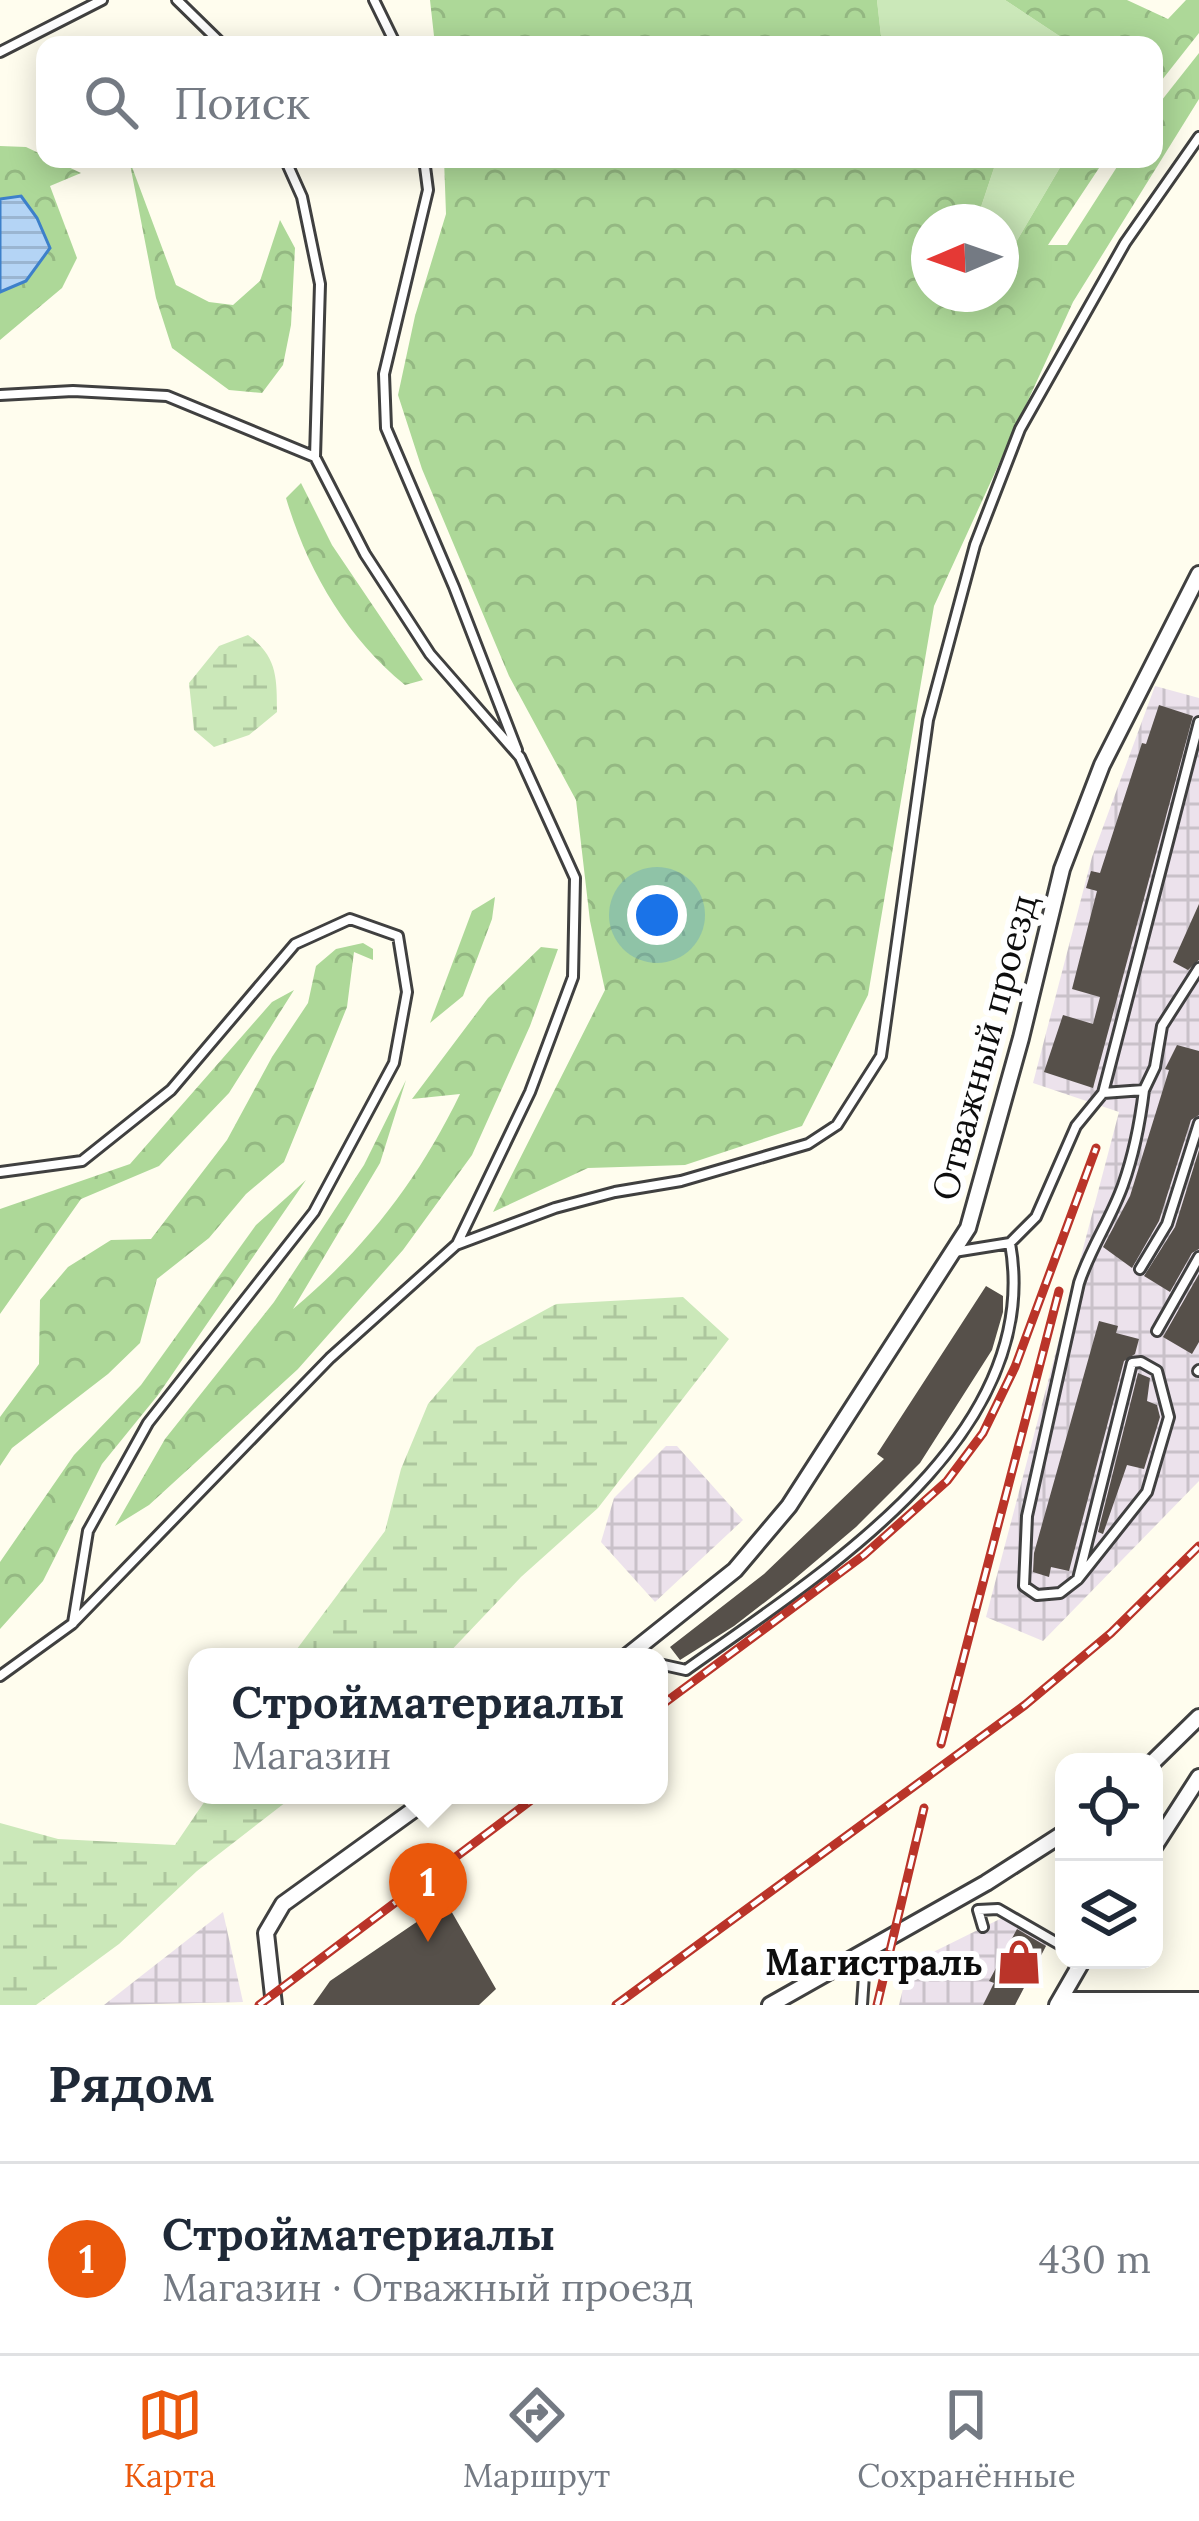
<!DOCTYPE html>
<html lang="ru">
<meta charset="utf-8">
<style>
:root{--surface:#fff;--page:#f2f2f3;--text:#1f2937;--muted:#747a83;--line:#e0e1e3;--accent:#ea580c}
body{margin:0;font-family:Lora,serif;background:var(--page);color:var(--text)}
.controls{position:absolute;right:36px;bottom:36px;display:grid;overflow:hidden;border-radius:24px;box-shadow:0 6px 30px #0003}
.controls button{width:108px;height:108px;display:grid;place-items:center;padding:0;border:0;border-bottom:3px solid var(--line);background:var(--surface);color:var(--text);font:60px sans-serif}
.compass{position:absolute;left:911px;top:204px;width:108px;height:108px;border-radius:50%;background:var(--surface);box-shadow:0 6px 30px #0003;rotate:268deg}
.you{position:absolute;left:657px;top:915px;width:42px;height:42px;margin:-30px;border:9px solid #fff;border-radius:50%;background:#1a73e8;box-shadow:0 0 0 18px #1a73e833}
.badge{display:grid;place-items:center;width:78px;height:78px;border-radius:50%;background:var(--accent);color:#fff;font-size:39px;font-weight:700}
.pin{position:absolute;translate:-50% -99px;filter:drop-shadow(0 3px 6px #0008)}
.pin::after{content:'';position:absolute;top:63px;width:42px;height:36px;background:inherit;clip-path:polygon(0 0,100% 0,50% 100%)}
.popup{position:absolute;left:188px;top:1648px;width:480px;height:156px;box-sizing:border-box;display:grid;place-content:center;border-radius:24px;background:var(--surface);filter:drop-shadow(0 3px 9px #0005);font-size:39px;white-space:nowrap;color:var(--muted)}
.popup b{font-size:45px;color:var(--text)}
.popup::after{content:'';position:absolute;left:50%;top:100%;margin-left:-24px;border:24px solid transparent;border-top-color:var(--surface)}
.list{margin:0;padding:0;list-style:none}
h2{display:flex;justify-content:space-between;align-items:center;height:156px;margin:0;padding:0 48px;font-size:51px}
h2 small{font-size:39px;font-weight:400;color:var(--muted)}
.list li{display:grid;grid-template-columns:78px 1fr auto;gap:36px;align-items:center;box-sizing:border-box;height:192px;padding:0 48px;border-top:3px solid var(--line)}
.list b{display:block;font-size:45px;white-space:nowrap}
.list p{margin:0;font-size:39px;white-space:nowrap;color:var(--muted)}
.list em{font-size:39px;font-style:normal;color:var(--muted)}
.icon{flex:none;width:66px;height:66px;fill:none;stroke:currentColor;stroke-width:2;stroke-linecap:round;stroke-linejoin:round}
.map{position:relative;flex:none;width:1199px;height:2005px;overflow:hidden}
.search{position:absolute;background:var(--surface);box-shadow:0 6px 30px #0003;left:36px;right:36px;top:36px;height:132px;display:flex;align-items:center;gap:30px;box-sizing:border-box;padding:0 42px;border-radius:24px;color:var(--muted);font-size:45px}
.sheet{height:348px;background:var(--surface)}
nav{display:flex;justify-content:space-around;align-items:center;box-sizing:border-box;height:168px;border-top:3px solid var(--line);background:var(--surface);font-size:33px;color:var(--muted)}
nav a{display:grid;justify-items:center;gap:6px}
nav .on{color:var(--accent)}
.map>svg:first-child{display:block}
.industrial{fill:url(#industrial-grid)}
.grass{fill:#cbe8b9}
.forest{fill:url(#forest-crowns)}
.wetland{fill:url(#wetland-marsh)}
.water{fill:url(#water-rules);stroke:#3d80ca;stroke-width:3}
.building{fill:#56504a}
.lines{fill:none;stroke-linecap:round;stroke-linejoin:round}
.service-casing{stroke:#404040;stroke-width:14}
.minor-casing{stroke:#404040;stroke-width:20}
.service{stroke:#fff;stroke-width:8}
.minor{stroke:#fff;stroke-width:14}
.rail-casing{stroke:#ba3429;stroke-width:9}
.rail{stroke:#fff;stroke-width:4.5;stroke-dasharray:14;stroke-linecap:butt}
.labels{text-anchor:middle;stroke-width:12;stroke-linejoin:round;paint-order:stroke}
.street-label{font-size:36px;fill:#0d0d0d;stroke:#fff}
.poi-label{font-size:36px;font-weight:bold;fill:#0d0d0d;stroke:#fff;text-anchor:end}
</style>
<div class="map">
<svg width="1199" height="2005" viewBox="0 0 1199 2005">
<defs>
<pattern id="industrial-grid" width="8" height="8" patternUnits="userSpaceOnUse" patternTransform="scale(3)"><rect width="8" height="8" fill="#ece2ec"/><path d="M0 4h8M4 0v8" fill="none" stroke="#c9c1c9"/></pattern>
<pattern id="forest-crowns" width="20" height="18" patternUnits="userSpaceOnUse" patternTransform="scale(3)"><rect width="20" height="18" fill="#add898"/><path d="M2 6a3 3 0 1 1 6 0M12 15a3 3 0 1 1 6 0" fill="none" stroke="#94b882"/></pattern>
<pattern id="wetland-marsh" width="20" height="14" patternUnits="userSpaceOnUse" patternTransform="scale(3)"><rect width="20" height="14" fill="#cbe8b9"/><path d="M1 5h8M5 5V1M11 12h8M15 12V8" fill="none" stroke="#adc69e"/></pattern>
<pattern id="water-rules" width="6" height="5" patternUnits="userSpaceOnUse" patternTransform="scale(3)"><rect width="6" height="5" fill="#b4d4f5"/><path d="M0 2.5h6" fill="none" stroke="#9ab5d1"/></pattern>
</defs>
<rect width="100%" height="100%" fill="#fffdee"/>
<!-- industrial -->
<path class="industrial" d="M1155,686L1199,698V1481L1043,1641L986,1617L1119,1112L1033,1083L1092,857Z
M666,1446H677L743,1520L655,1602L601,1542L614,1498Z
M223,1912L243,2002L104,2005Z
M1006,1916L1048,1942L1015,2005H899L909,1964Z"/>
<!-- grass -->
<path class="grass" d="M877,0H1005L1073,45H882Z
M997,159H1065L1015,244H1001V222H976Z"/>
<!-- forest -->
<path class="forest" d="M430,0H877L882,45H435Z
M1005,0H1127L1168,19L1186,0H1199V33L1154,90V45H1073Z
M1199,53V99L1073,302L934,606L868,995L802,1126L685,1165L588,1168L493,1212L605,990L590,921L576,800L509,676L422,469L398,395L415,316L446,214L444,159H997L976,222H929V294H1001V244H1015L1065,159H1105L1048,245H1067L1122,159H1154V110Z
M0,146L26,147L81,173L50,186L77,258L62,288L0,340V292L26,281L21,196L0,199Z
M129,159L176,285L209,302L233,305L260,281L280,220L295,248L291,325L283,365L262,393L229,390L172,348L156,298Z
M301,483L332,545L423,680L405,685C346,637 307,569 286,498Z
M495,897L492,919L463,996L430,1023L472,911Z
M363,943L373,949V960L354,952L347,1007L284,1162L246,1194L209,1238L157,1279L140,1343L108,1374L12,1448L0,1466V1417L39,1364L40,1300L68,1267L111,1240L151,1239L227,1140L272,1057L308,1003L316,966L336,949Z
M541,947L558,949L530,1026L472,1155L403,1250L298,1369L149,1505L115,1526L165,1439L274,1302L364,1165L406,1080L380,1163L293,1309C365,1249 419,1179 460,1094L412,1099L488,998Z
M294,990L229,1093L159,1166L81,1199L0,1314V1209L130,1164L272,1002Z
M306,1180L158,1395L102,1464L43,1581L0,1629V1562L74,1455L141,1385L256,1225Z"/>
<!-- wetland -->
<path class="wetland" d="M248,635C277,656 277,677 277,712L249,735L214,747L194,730L189,683L219,646Z
M683,1297L729,1339L598,1508L521,1577L445,1657H291L385,1531L401,1469L428,1404L477,1347L556,1304Z
M209,1795H295L197,1871L119,1944L36,2005H0V1823L58,1839L175,1845Z"/>
<!-- water -->
<path class="water" d="M21,196L37,218L50,248L26,281L0,292V199Z"/>
<!-- building -->
<path class="building" d="M1159,705L1193,716L1093,1088L1044,1072L1063,1015L1093,1024L1100,997L1072,989L1097,891L1086,888L1091,871L1100,873L1142,743L1146,744Z
M1199,904V960L1188,970L1173,962Z
M1177,1045L1199,1051V1115L1191,1120L1159,1221L1132,1268L1103,1247L1130,1196L1169,1070L1165,1069Z
M1199,1150V1249L1192,1253L1170,1292L1144,1276L1175,1227Z
M1199,1274V1342L1192,1354L1163,1337Z
M986,1286L1003,1296V1312L992,1350L920,1463L856,1527L791,1582L734,1626L680,1660L670,1647L764,1574L884,1459L877,1454Z
M1099,1321L1118,1326L1116,1333L1139,1339L1135,1354L1124,1361L1069,1571L1051,1567L1049,1577L1033,1572L1034,1553Z
M1138,1373L1150,1378L1147,1401L1157,1405L1160,1417L1144,1469L1127,1465L1103,1534L1098,1532Z
M446,1902L496,1989L479,2005H313L330,1981Z
M1017,1929L1046,1946L1015,2005H983L994,1983L989,1981Z"/>
<g class="lines">
<!-- service casing -->
<g class="service-casing">
<path id="service" d="M177,0L223,45
M374,0L396,45
M0,52L102,0
M285,159L302,197L320,284L315,457
M424,159L428,190L384,374L386,428L454,587L517,750
M0,395L73,391L167,396L315,457L365,554L430,654L520,757L575,878L573,977L530,1092L457,1244
M1103,1093L1144,1090L1155,1067L1162,1026L1199,968
M0,1172L82,1161L171,1090L295,944L350,919L398,936L407,992L394,1063L314,1212L148,1423L88,1531L73,1623
M954,1252L1010,1243L1036,1217L1076,1126L1103,1093L1199,722
M1140,1269L1167,1224L1199,1123
M1157,1331L1199,1257
M1198,1371L1199,1370
M1078,1579L1132,1363L1141,1362L1157,1371L1169,1417L1147,1492L1078,1579L1060,1593L1037,1595L1024,1586L1027,1516L1079,1283C1090,1249 1111,1219 1123,1185C1134,1154 1140,1123 1144,1090
M659,1664L686,1670C822,1573 1045,1436 1010,1243
M0,1676L72,1624L330,1358L456,1245L555,1208L615,1192L681,1181L808,1144L837,1125L881,1056L928,720L975,545L1020,429L1125,243L1199,137
M983,1927L978,1910L998,1909L1064,1947
M857,1956L864,1975L862,2005"/>
</g>
<!-- minor casing -->
<g class="minor-casing">
<path id="minor" d="M626,1657L735,1570L789,1506L968,1228L1021,1038L1062,869L1102,765L1199,574
M1153,1762L1199,1717
M1154,1847L1199,1777
M1060,2000H1199
M274,2005L266,1933L283,1904L434,1795
M770,2005L986,1883L1064,1833
M1057,2005L1083,1960"/>
</g>
<!-- service -->
<use href="#service" class="service"/>
<!-- minor -->
<use href="#minor" class="minor"/>
<!-- rail casing -->
<g class="rail-casing">
<path id="rail" d="M659,1707L864,1555L947,1481L983,1433L1015,1367L1096,1148
M941,1744L1059,1291
M259,2005L538,1795
M616,2005L1025,1705L1111,1633L1199,1546
M877,2005L924,1808"/>
</g>
<!-- rail -->
<use href="#rail" class="rail"/>
</g>
<!-- icons -->
<defs>
<g id="shop-bare" transform="scale(3.6)"><path d="M-5-2.5h2.3a2.7 3.5 0 0 1 5.4 0H5L5.5 6h-11ZM-1.5-2.5h3a1.5 2.3 0 0 0-3 0Z" fill="#ba3429" stroke="#fff" stroke-width="2.5" paint-order="stroke"/></g>
</defs>
<g fill-rule="evenodd">
<use href="#shop-bare" x="1019" y="1962"/>
</g>
<g class="labels">
<!-- street labels -->
<g class="street-label">
<text transform="translate(984 1047) rotate(-75)" y="13">Отважный проезд</text>
</g>
<!-- poi labels -->
<g class="poi-label">
<text x="983" y="1975">Магистраль</text>
</g>
</g>
</svg>
<div class="controls">
<button><svg class="icon" aria-label="locate" viewBox="0 0 24 24"><circle cx="12" cy="12" r="6"/><path d="M12 2v4M12 18v4M2 12h4M18 12h4"/></svg></button>
<button><svg class="icon" aria-label="layers" viewBox="0 0 24 24"><path d="M12 4l9 5-9 5-9-5zM3 14l9 5 9-5"/></svg></button>
</div>
<svg class="compass" viewBox="-18 -18 36 36"><path d="M0-13l5 13h-10z" fill="#e53935"/><path d="M0 13l5-13h-10z" fill="#747a83"/></svg>
<div class="you"></div>
<div class="pin badge" style="left:428px;top:1942px">1</div>
<div class="popup"><b>Стройматериалы</b>Магазин</div>
<div class="search"><svg class="icon" aria-label="search" viewBox="0 0 24 24"><circle cx="10" cy="10" r="6"/><path d="M15 15l6 6"/></svg>Поиск</div>
</div>
<section class="sheet">
<h2>Рядом<small></small></h2>
<ul class="list">
<li><span class="badge">1</span><div><b>Стройматериалы</b><p>Магазин · Отважный проезд</p></div><em>430 m</em></li>
</ul>
</section>
<nav>
<a class="on"><svg class="icon" aria-label="map" viewBox="0 0 24 24"><path d="M3 6l6-2 6 2 6-2v14l-6 2-6-2-6 2zM9 4v14M15 6v14"/></svg>Карта</a>
<a><svg class="icon" aria-label="directions" viewBox="0 0 24 24"><path d="M12 3l9 9-9 9-9-9zM9 14v-3h6M13 9l2 2-2 2"/></svg>Маршрут</a>
<a><svg class="icon" aria-label="saved" viewBox="0 0 24 24"><path d="M7 4h10v16l-5-4-5 4z"/></svg>Сохранённые</a>
</nav>
